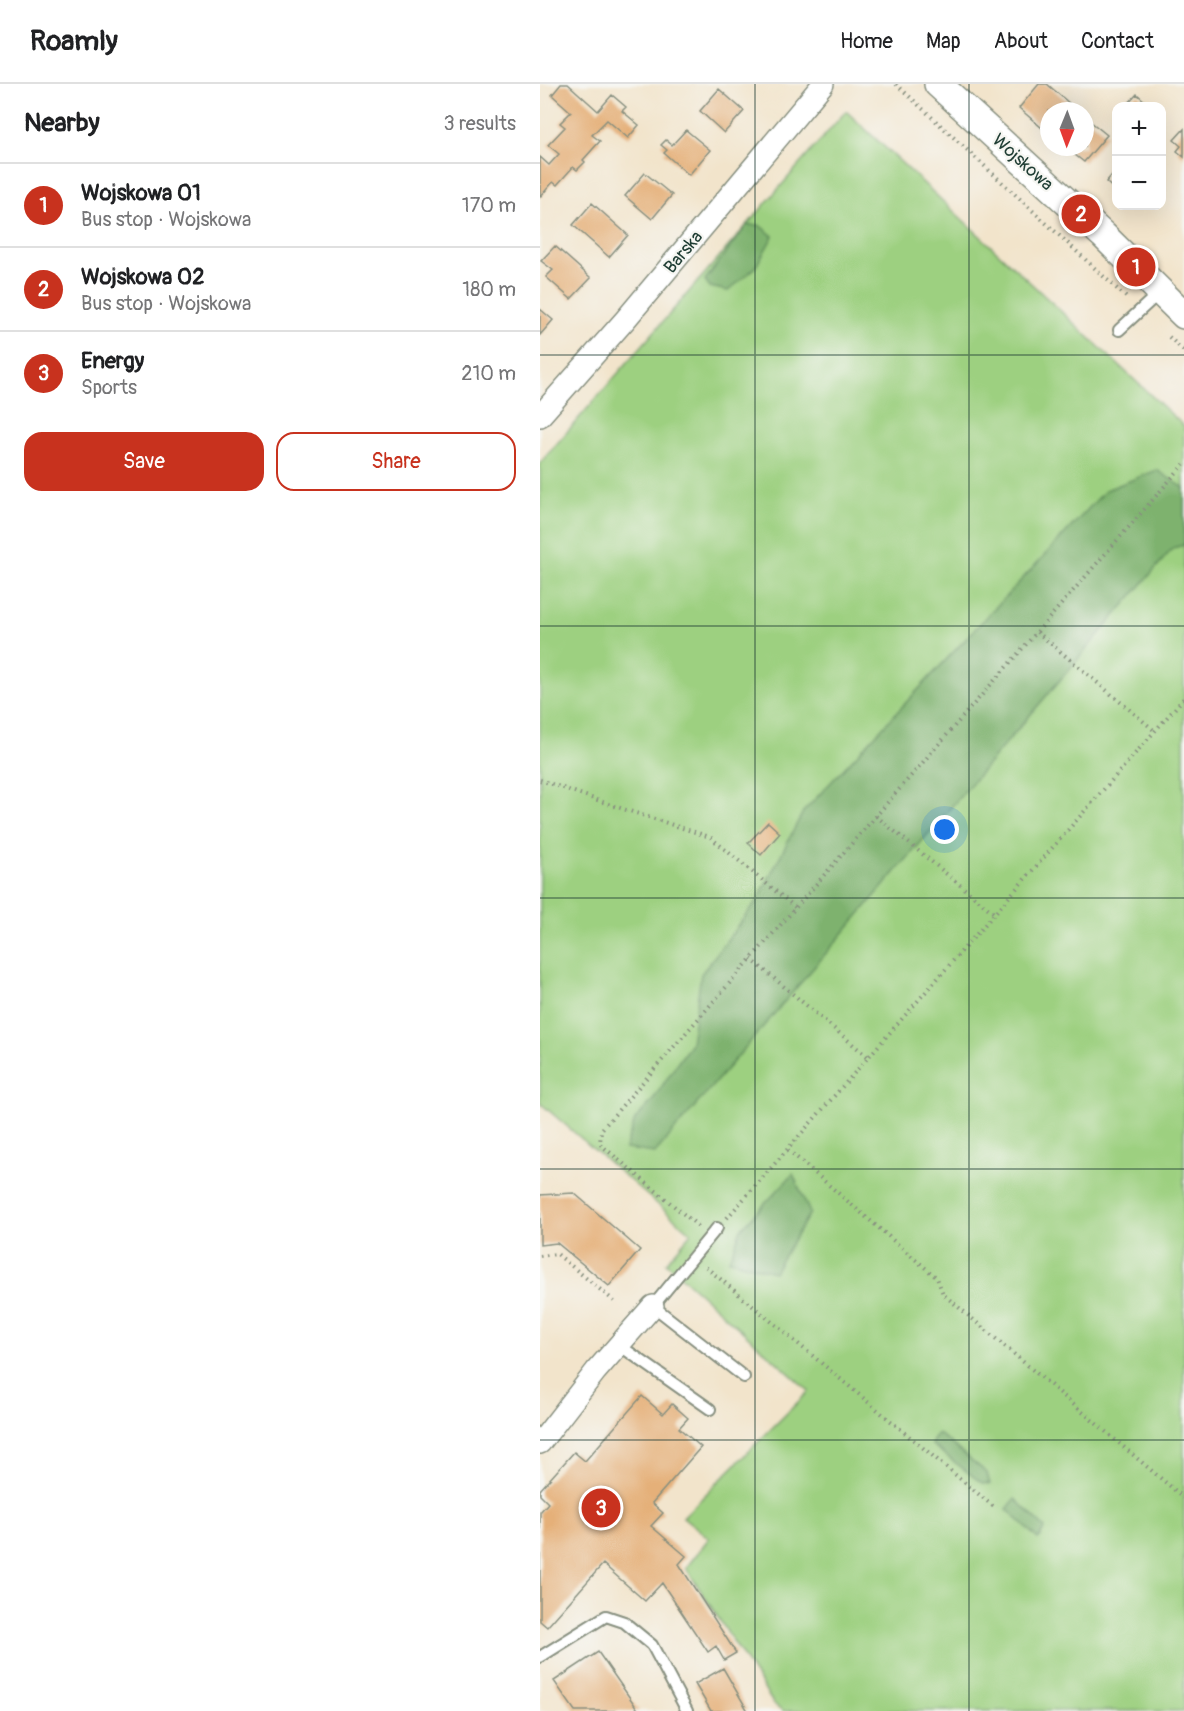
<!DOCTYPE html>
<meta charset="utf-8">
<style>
:root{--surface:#fff;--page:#f2f2f2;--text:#202124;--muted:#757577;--line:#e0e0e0;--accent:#c8321e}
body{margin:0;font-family:Pangolin,sans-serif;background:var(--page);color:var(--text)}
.controls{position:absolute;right:18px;top:18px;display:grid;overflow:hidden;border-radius:12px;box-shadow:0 6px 24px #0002}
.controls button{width:54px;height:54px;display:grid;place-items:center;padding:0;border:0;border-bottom:2px solid var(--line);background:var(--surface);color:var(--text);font:30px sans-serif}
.compass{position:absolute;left:500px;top:18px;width:54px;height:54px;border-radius:50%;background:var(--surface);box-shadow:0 6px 24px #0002;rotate:181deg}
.you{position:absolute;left:405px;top:746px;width:21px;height:21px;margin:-15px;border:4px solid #fff;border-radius:50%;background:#1a73e8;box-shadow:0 0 0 9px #1a73e833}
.badge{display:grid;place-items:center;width:39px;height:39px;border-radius:50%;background:var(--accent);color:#fff;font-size:20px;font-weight:700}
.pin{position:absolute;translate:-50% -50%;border:3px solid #fff;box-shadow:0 2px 6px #0006}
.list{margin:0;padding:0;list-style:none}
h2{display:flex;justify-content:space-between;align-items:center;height:78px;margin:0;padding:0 24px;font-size:26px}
h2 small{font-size:20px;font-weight:400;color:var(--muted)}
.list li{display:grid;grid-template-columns:39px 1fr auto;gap:18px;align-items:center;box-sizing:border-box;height:84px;padding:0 24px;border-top:2px solid var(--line)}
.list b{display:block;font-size:22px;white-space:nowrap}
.list p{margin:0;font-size:20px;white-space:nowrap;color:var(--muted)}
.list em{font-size:20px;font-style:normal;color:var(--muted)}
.actions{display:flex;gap:12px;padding:18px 24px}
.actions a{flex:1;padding:14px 0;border:2px solid var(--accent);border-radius:18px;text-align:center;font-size:21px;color:var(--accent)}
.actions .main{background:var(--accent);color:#fff}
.map{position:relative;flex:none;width:644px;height:1627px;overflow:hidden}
header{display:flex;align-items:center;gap:36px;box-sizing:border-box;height:84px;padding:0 30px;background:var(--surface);border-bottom:2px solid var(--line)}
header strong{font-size:28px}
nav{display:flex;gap:33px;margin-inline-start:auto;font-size:21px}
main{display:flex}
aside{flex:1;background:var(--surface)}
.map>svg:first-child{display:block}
.green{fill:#9dd080;stroke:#5e865a;stroke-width:1.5}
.forest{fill:#7eb26e;stroke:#4e7851;stroke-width:1.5}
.building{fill:#e5b079}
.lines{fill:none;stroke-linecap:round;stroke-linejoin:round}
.service-casing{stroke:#889080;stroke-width:14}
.minor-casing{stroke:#889080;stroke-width:24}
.tertiary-casing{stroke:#889080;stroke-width:30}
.path{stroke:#889080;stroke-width:4;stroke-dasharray:1.5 4.5;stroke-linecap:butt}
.service{stroke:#fff;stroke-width:10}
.minor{stroke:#fff;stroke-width:21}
.tertiary{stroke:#fff;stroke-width:27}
.grid{fill:none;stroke:#1f3d34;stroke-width:1.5;stroke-opacity:0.55}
.labels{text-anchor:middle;stroke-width:4.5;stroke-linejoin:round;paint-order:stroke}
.street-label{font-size:18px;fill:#1f3d34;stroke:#f6f6f2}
</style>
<header>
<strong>Roamly</strong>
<nav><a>Home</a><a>Map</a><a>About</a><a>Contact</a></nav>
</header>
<main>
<aside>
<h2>Nearby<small>3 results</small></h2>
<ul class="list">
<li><span class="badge">1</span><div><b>Wojskowa 01</b><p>Bus stop · Wojskowa</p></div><em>170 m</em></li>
<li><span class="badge">2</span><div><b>Wojskowa 02</b><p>Bus stop · Wojskowa</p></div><em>180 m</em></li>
<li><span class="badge">3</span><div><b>Energy</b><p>Sports</p></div><em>210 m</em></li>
</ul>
<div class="actions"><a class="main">Save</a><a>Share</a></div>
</aside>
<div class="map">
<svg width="644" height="1627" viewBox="0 0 644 1627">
<rect width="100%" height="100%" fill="#f6f6f2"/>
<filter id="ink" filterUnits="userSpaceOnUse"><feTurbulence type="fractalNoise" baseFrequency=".0167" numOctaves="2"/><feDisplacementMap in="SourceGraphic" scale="12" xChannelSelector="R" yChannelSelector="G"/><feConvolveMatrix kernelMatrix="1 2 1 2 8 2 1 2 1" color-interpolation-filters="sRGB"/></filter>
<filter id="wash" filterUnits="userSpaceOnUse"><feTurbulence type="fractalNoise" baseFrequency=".008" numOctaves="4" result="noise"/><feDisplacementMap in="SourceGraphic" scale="24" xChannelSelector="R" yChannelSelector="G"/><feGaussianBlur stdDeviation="1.35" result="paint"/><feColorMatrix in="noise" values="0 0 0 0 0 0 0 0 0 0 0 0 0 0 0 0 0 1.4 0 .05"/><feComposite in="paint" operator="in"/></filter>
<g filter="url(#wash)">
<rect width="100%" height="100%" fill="#f2e4cb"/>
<!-- green -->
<path class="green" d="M306,27L644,342V1627H243L233,1619L146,1484L169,1454L143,1433L269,1307L126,1179L151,1149L0,1019V379Z"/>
<!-- forest -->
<path class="forest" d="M207,141H219L233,152L215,184L188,207L170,203L165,196Z
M617,386L644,404V461L633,464L115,1069L85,1065L95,1036L112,1017L151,959L161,890L217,817L263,728L566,406Z
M253,1090L270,1129L234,1188L189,1176L201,1145Z
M398,1349L447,1389L450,1400L442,1399L391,1360Z
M475,1415L505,1444L498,1455L467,1425Z"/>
<g id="blocks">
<!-- building -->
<path class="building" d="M21,0H28L58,27L72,11L86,23L82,27L99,41L88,54L67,36L52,51L60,57L43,76L45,78L37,86L33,83L17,101L13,98L0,113V73L9,81L19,70L8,61L25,43L20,39L31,28L12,11Z
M499,0H507L538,27H509V50L479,24Z
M179,5L204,27L184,49L160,27Z
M597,10L608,20L605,22H586Z
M545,33L567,51L544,78L525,63H545Z
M644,45V73L637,67L641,62L634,56Z
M146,46L170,66L149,91L124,69L127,66L121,61L126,56L132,61Z
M576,86V107L566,98Z
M105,89L132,111L112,135L85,112Z
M52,119L88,151L69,173L33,141Z
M15,162L51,194L31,215L6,193L13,186L1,177Z
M0,225L13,236L0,251Z
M228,738L240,749L221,771L208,759Z
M34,1109L100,1166L69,1202L17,1159L0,1161V1111Z
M102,1312L123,1330L132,1320L148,1334L139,1344L161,1363L112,1419L123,1429L111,1442L146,1472L139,1480L196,1569L184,1576L176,1562L168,1568L122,1499L105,1517L63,1480L7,1543L0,1537V1428L8,1419L0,1411V1406L34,1368L45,1377Z
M58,1568L99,1627H35L14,1597Z
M183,1584L208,1627H171L155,1600Z"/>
</g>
</g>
<g filter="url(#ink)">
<use href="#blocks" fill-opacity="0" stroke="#889080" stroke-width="1.5"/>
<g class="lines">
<!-- service casing -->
<g class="service-casing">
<path id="service" d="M579,246L620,208
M177,1144L113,1222L204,1293
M79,1261L170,1325
M0,1573L66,1532L84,1538L112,1561L147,1627"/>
</g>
<!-- minor casing -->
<g class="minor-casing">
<path id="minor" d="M0,332L85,236L283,0
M0,1359L56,1287L113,1222"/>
</g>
<!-- tertiary casing -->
<g class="tertiary-casing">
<path id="tertiary" d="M398,0L563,151L644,231"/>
</g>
<!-- path -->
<path class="path" d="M356,0L588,215
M629,253L644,267
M497,548L615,647
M0,696L74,722L170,753L256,824
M336,732L454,829
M211,875L328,973
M248,1066L397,1194L403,1210L644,1414
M187,1134L644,614
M158,1142L60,1060L61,1046L644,380
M0,1172L17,1170L74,1217
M166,1183L454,1423"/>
<!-- service -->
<use href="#service" class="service"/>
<!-- minor -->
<use href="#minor" class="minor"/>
<!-- tertiary -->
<use href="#tertiary" class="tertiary"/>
</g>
</g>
<!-- grid -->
<path class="grid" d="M215,0V1627M429,0V1627M0,271H644M0,542H644M0,814H644M0,1085H644M0,1356H644"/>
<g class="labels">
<!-- street labels -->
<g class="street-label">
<text transform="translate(483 78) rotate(42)" y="6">Wojskowa</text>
<text transform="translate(143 168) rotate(-50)" y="6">Barska</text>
</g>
</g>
</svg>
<div class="controls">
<button>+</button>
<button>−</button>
</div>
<svg class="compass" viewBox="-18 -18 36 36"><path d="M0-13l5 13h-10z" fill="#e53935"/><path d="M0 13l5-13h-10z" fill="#757577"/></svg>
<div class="you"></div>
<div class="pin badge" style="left:596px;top:183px">1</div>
<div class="pin badge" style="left:541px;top:130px">2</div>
<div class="pin badge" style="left:61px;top:1424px">3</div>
</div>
</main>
